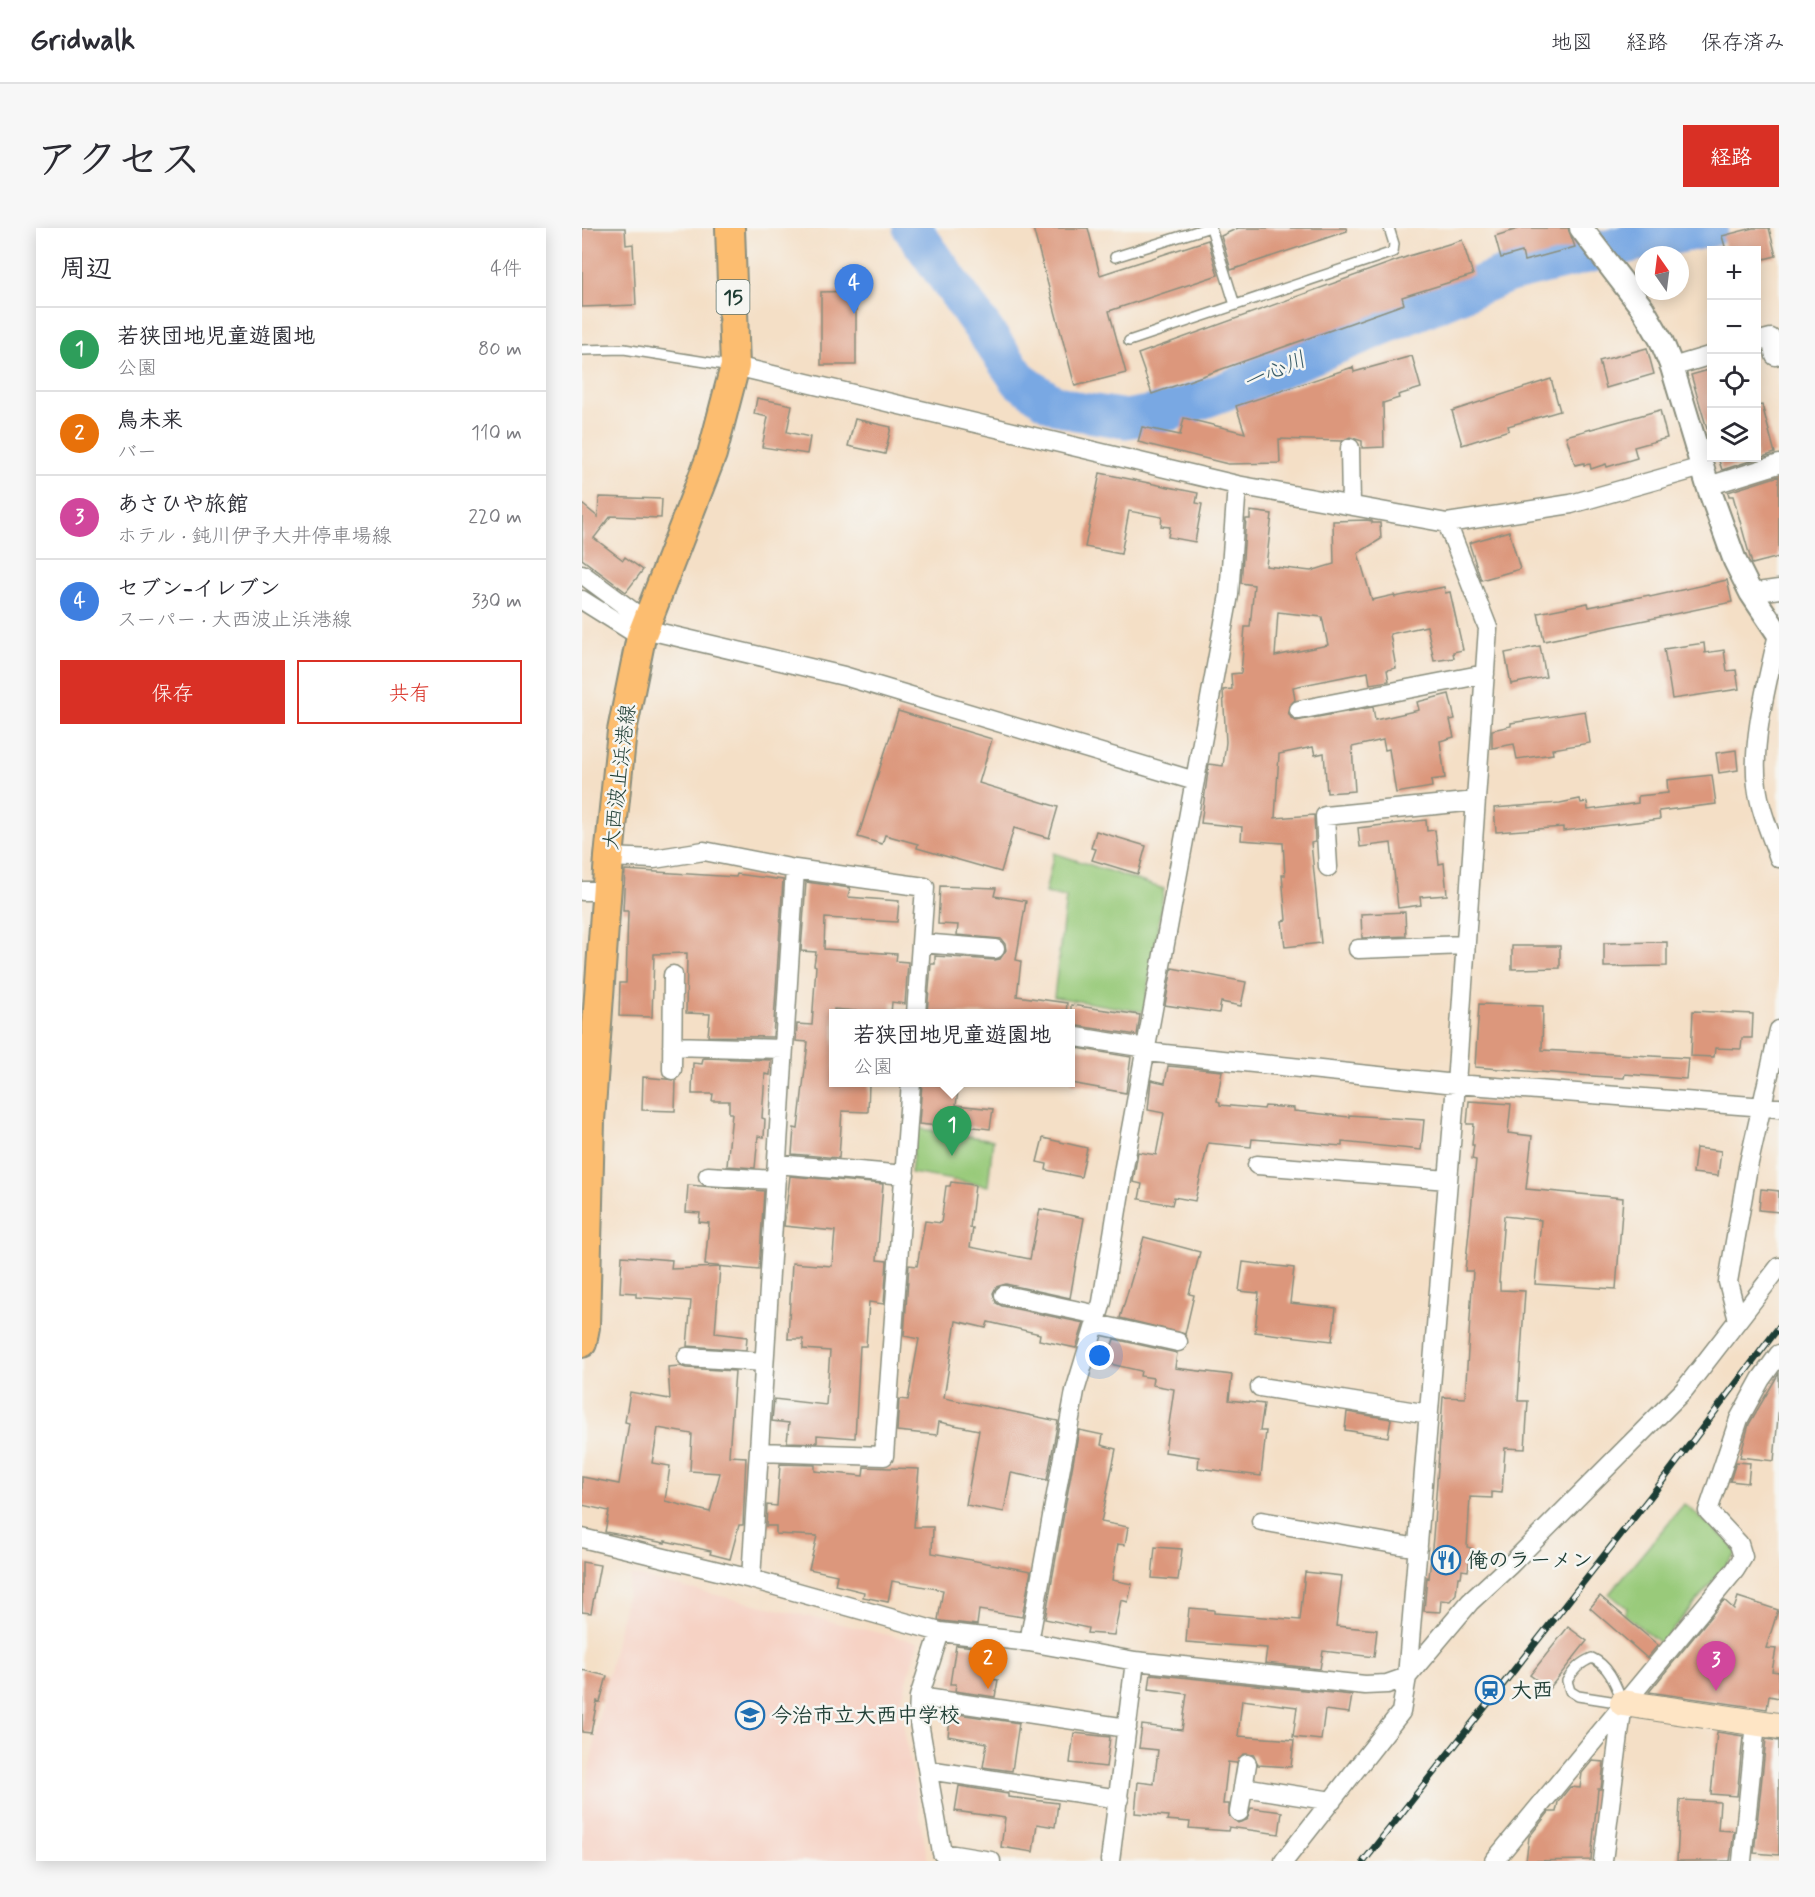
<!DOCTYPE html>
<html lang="ja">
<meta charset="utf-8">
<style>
:root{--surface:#fff;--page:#f7f7f7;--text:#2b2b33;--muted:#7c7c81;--line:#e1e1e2;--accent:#d93025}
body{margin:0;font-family:Mynerve,"Klee One",sans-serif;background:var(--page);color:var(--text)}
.controls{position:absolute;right:18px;top:18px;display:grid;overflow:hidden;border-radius:0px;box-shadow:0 3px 15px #0003}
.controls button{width:54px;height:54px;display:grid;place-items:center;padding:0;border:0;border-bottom:2px solid var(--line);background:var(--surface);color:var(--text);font:30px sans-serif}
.compass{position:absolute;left:1053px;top:18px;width:54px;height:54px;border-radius:50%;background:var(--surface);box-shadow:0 3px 15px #0003;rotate:346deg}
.you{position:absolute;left:518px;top:1128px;width:21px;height:21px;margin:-15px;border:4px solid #fff;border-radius:50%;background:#1a73e8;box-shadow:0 0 0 9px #1a73e833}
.badge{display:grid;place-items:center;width:39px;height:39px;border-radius:50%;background:var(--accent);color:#fff;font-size:20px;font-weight:700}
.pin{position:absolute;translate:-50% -50px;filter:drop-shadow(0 2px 3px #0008)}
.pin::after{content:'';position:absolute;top:32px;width:21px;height:18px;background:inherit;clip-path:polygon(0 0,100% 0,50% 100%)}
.popup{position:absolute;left:247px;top:781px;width:246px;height:78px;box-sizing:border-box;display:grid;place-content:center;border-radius:0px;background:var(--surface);filter:drop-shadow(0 2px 4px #0005);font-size:20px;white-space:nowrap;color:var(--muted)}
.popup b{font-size:22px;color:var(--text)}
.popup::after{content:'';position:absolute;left:50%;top:100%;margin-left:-12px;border:12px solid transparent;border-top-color:var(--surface)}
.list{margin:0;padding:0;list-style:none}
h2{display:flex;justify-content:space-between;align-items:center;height:78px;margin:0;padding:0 24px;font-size:26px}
h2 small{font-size:20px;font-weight:400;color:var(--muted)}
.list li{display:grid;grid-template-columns:39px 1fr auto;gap:18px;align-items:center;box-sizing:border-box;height:84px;padding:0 24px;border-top:2px solid var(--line)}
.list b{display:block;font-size:22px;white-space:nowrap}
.list p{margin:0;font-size:20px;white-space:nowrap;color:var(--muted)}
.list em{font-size:20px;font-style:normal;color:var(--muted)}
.actions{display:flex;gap:12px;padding:18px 24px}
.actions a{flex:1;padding:14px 0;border:2px solid var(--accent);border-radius:0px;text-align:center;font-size:21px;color:var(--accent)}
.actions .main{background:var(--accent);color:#fff}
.icon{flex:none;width:33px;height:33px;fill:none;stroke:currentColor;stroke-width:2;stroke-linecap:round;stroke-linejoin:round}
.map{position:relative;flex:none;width:1197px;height:1633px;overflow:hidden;border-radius:0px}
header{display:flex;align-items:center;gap:36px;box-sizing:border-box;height:84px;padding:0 30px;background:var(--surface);border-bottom:2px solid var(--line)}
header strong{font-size:28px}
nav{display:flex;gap:33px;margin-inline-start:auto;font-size:21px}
.intro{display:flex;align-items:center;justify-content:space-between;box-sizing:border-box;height:144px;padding:0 36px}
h1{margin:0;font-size:42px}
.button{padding:15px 27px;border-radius:0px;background:var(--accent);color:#fff;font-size:21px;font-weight:700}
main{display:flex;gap:36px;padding:0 36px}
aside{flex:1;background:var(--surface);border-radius:0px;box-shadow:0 3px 15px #0003}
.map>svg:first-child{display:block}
.built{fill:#f6d2c4}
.green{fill:#99ca7a;stroke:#5c8457;stroke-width:1.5}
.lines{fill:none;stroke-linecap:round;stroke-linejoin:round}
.river{stroke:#79a8e3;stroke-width:39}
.building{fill:#dc977b;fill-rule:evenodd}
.service-casing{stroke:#8a8e7d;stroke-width:12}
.minor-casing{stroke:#8a8e7d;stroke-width:21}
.tertiary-casing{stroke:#8a8e7d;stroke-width:26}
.secondary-casing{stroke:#8a8e7d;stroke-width:28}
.primary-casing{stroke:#8a8e7d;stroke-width:32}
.service{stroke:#fff;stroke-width:9}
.minor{stroke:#fff;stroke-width:18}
.tertiary{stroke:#fff;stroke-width:22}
.secondary{stroke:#fee5c5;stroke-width:26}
.primary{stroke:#fcbd6f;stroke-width:28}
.rail-casing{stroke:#1f3d34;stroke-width:7}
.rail{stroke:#f6f6f2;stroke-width:4.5;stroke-dasharray:14;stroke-linecap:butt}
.labels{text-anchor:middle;stroke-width:5;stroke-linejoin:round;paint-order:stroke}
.shield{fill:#f6f6f2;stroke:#60746d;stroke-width:1.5}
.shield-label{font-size:20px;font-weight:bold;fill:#1f3d34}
.street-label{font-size:21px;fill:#1f3d34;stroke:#f6f6f2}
.poi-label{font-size:21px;font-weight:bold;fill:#1f3d34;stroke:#f6f6f2;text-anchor:start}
.water-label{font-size:22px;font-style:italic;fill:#3a5d69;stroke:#f6f6f2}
</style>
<header>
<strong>Gridwalk</strong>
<nav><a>地図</a><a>経路</a><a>保存済み</a></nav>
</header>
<div class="intro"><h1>アクセス</h1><a class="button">経路</a></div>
<main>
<aside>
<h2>周辺<small>4件</small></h2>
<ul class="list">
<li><span class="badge" style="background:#2e9e5b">1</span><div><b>若狭団地児童遊園地</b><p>公園</p></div><em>80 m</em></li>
<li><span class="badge" style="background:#e8710a">2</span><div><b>鳥未来</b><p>バー</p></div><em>110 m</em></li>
<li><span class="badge" style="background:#d1479c">3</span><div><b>あさひや旅館</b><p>ホテル · 鈍川伊予大井停車場線</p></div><em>220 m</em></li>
<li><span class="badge" style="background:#3f7fe0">4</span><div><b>セブン-イレブン</b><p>スーパー · 大西波止浜港線</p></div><em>330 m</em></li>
</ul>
<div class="actions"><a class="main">保存</a><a>共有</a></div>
</aside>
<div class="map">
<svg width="1197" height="1633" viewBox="0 0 1197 1633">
<rect width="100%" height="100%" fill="#f6f6f2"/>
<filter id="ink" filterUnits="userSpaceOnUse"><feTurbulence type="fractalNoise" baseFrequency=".0167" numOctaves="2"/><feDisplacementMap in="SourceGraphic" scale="12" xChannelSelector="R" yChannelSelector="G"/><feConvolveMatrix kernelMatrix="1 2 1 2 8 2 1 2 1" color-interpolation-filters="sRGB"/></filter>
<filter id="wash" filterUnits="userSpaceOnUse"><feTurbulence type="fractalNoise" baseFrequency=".008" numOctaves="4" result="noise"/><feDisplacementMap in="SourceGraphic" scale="24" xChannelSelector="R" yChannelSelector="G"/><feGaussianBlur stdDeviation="1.35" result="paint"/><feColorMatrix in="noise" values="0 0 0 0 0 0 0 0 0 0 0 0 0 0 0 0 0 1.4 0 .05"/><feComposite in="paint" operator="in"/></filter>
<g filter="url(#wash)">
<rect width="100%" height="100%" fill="#f4dfc6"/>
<!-- built -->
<path class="built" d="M49,1347L336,1414L318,1479L346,1633H0V1591L15,1496Z"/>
<!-- green -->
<path class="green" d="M472,625L582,661L562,784L472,769L484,669L463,665Z
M334,900L411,912L406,958L329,945Z
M1102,1276L1149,1315L1155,1324L1079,1416L1042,1386L1045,1380L1027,1366Z"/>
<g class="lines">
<!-- river -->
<path class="river" d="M330,0L438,153L468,174L494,183L544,191L589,183L641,164L927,45L1055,14L1127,0"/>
</g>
<g id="blocks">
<!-- building -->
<path class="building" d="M0,0H43L44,17L51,16L54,77L0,79Z
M451,0H506L518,47L626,12L636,47L527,83L544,145L493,158Z
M656,0H764L765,3L649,42L639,8Z
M939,0H986L993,19L942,33L940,24L919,30L913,8Z
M1171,0H1187L1194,28L1174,33V22H1144L1140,8Z
M880,12L891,47L820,69L822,76L570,166L556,126L827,28Z
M274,63V137H239V64Z
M1065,120L1072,146L1024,160L1017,133Z
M830,128L839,160L816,167L817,170L801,175L802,219L780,220V213L768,209L760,213L697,211L698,235L646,236L556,214L560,199L598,207L602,190L663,205L654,178L771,139L772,144Z
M1130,141V200L1125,201L1109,147Z
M969,151L978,183L926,198L927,202L880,217L870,183Z
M175,170L210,177L205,204L228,209L225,226L180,219L186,189L172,186Z
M1180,177L1193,225L1140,242L1136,230H1174V178Z
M1078,182L1085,210L1052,219L1055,230L1025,239L1024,236L1009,241L1008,236L1002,237V235L993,237L984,208Z
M273,191L309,199L303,226L266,218Z
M518,245L616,265L614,275L620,276L613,314L586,309L588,299L579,298L580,289L547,283L539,326L503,319Z
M1197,248V329L1170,336L1151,268H1147L1146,264Z
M17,269L80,271L79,290L29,288L12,310L41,332L43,329L61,342L44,364L0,331V276L16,289Z
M668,283L690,286L684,338L729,343L752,336L751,293L785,292L790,293V295H798L799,311L776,325L790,372L812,367L813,369L862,359L863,365L868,364L881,422L871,424L872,430L852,433L845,398L808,406L814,440L805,442L807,453L788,456L786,444L711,459L713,472L707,478L706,484L709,490L714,493L791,479L793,492L837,482L835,474L867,466L873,491L868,492L872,509L858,513L863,550L849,552L850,559L814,565L807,521L803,522L801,512L770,519L773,563L745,565L742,525L733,527L731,519L697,526L693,590L732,587L733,614L729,615L739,715L703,719L700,693L704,692L700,647H703L701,615L659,612L660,599L619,595L627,536L641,538L644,514L641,462L650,461L649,446L659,445L663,399H668L672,357L659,355L664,291H668ZM696,384L740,389L746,417L693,428Z
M927,303L938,341L899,352L887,315Z
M1145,352L1150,374L962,413L956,385L1006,375L1007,379L1067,367L1068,369Z
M1122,415L1123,425L1142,422L1145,443L1154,442L1157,461L1090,471L1082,421Z
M958,418L964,449L929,456L923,425Z
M316,483L410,511L397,555L476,579L467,610L432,600L419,644L335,620L336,616L303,607L300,616L276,609Z
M1003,483L1008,515L970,521L971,526L935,531L932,516L910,520V502L929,498V495Z
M1154,522L1156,542L1137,545L1134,525Z
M1130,547L1134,576L1077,583L1078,591L981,603V599L914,604L912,580L978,575L998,571L999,575L1005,574L1006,582L1056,575V568L1086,565L1085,552Z
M844,592L845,603L853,602L857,636L862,635L865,667L838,669L839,677L816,680L809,615L778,619L776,600Z
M514,603L564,618L556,646L510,632L514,621L509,620Z
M43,642L154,649L155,646L201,652L191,809L126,808L128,786L104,785L105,725L72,726L70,789L37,788L38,755H44L46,683H41Z
M224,654L268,660L266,669L317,673L315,694L243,690L242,721L315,726L314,733L326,734L323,776L310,774L309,786L252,781V855H287L286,884L260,883L257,930L210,926L212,900L216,901L226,814L214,813L215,796L230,797L234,738L232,737L234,724L219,723Z
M358,658L414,660L412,668L444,673L434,732L439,733L435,768L485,775L484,786H345L349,736H353V728L413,732L418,731L424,722L423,716L419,711L375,707L376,697L356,696Z
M823,684L824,708L780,710L779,686Z
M1085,714V738L1022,739V715Z
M930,718H978V740L930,741Z
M590,740L664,754L659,778L639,774L637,785L583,777Z
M897,776L961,778L960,822L1106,830L1104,851L1043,846L1042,850L1010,848L893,839Z
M489,777L558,787L555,807L489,797Z
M1111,783L1171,786L1170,810H1160L1159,821L1133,820L1132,829L1109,828Z
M489,819L549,829L544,865L489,855Z
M121,830L189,832L188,847L183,846L180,890L183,891L182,909L176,908L173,940L145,938L150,885H147V873H130L131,866H110L111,835L120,836Z
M586,838L640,843L635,873L638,874V877L682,881L683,878L712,880V883L767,889V887L842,892L839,922L760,914V918L670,911L669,919L626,915L613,973L592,969L590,977L557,971L560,956L551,954L556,924L574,927L582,885L566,882L569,852L583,855Z
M61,849L94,852L93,883L60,882Z
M340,855L369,858V863H376L374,877L411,881L408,901L367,896V899L337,896Z
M887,873L929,876L926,905L950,908L944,961L1041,970L1034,1061L953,1056L959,992L922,988L917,1054H918V1062L943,1063L936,1173H946L943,1221L923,1220L920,1265L910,1264V1270L888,1269L885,1319L889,1320L886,1343L880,1342L879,1349H876L874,1366L868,1373L859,1372L858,1384L842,1383L845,1349L847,1350L851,1309L861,1169L883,1170L891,1043H883L894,932L890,931L892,917H890L892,896H885Z
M461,910L505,920L499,949L464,942L465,936L455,934Z
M1114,920L1139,923L1136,948L1111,945Z
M208,948L301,956L295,1032L305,1033L302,1076L287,1074L284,1118H278L273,1210L235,1207V1215L205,1214L207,1195L190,1193L192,1171L244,1177L248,1123L221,1121V1111H206L210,1035L250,1038L253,1003L202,998Z
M369,954L393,957L388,1000H391L388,1019L448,1031L458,981L502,990L488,1070L424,1056L414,1059L411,1065L414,1075L420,1078L502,1095L494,1120L457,1112L458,1106L406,1094L404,1100L374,1093L362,1170L476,1193L465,1252L429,1245L422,1284L384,1277L397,1202L357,1194L355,1207L315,1203L317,1171L326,1172L337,1111L322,1108L327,1037L335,1038L343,993L359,995L364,958H368Z
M106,957L182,963L177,1042L123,1037L127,995L117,994L118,985L104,984Z
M1179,961L1197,963V984L1177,982Z
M562,1009L618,1024L607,1066L612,1067L603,1106L538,1090Z
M40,1028L90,1032L89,1041L138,1039L133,1105L165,1109L164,1122L105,1118L109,1073L54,1069V1065L38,1064Z
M661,1034L712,1040L708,1075L754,1080L750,1113L673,1104L677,1065L657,1063Z
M532,1111L595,1125L593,1140L650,1147L647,1172L682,1176L678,1203H684L679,1248L616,1240L617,1229L583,1224L592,1161L570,1157L571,1150L558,1148L559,1143L524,1135Z
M98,1138L104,1140L153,1143L147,1228L164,1229L161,1297H157L148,1331L128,1326L129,1323L83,1313V1315L23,1304L27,1283L0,1277V1249L37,1256L47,1195L43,1194L48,1164L88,1171L86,1139ZM76,1200L110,1206L108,1243L138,1245L128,1284L83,1273L88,1238L70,1235Z
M1197,1145V1178L1192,1233L1158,1229L1167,1196Z
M765,1184L809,1191L806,1209L763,1202Z
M497,1202L521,1207L519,1217L534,1221L519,1294L546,1299L543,1317L536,1316L530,1352L550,1356L546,1374L539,1372L532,1407L505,1405L506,1400L463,1391Z
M1154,1234L1168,1235L1166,1255L1148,1253Z
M198,1236L233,1237V1243L281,1248L282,1239L337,1241L332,1299H351L350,1325L449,1343L440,1389L397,1382L395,1397L360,1393L356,1392L361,1362L310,1353L306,1374L281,1369L282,1364L253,1357L255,1347L227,1341L235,1308L194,1306V1298H184L185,1277L195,1278Z
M573,1319L600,1321L596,1352L570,1350Z
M0,1334L18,1337L9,1385L0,1384Z
M723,1344L760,1348L754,1398L795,1402L792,1429L741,1423L738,1441L683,1435L685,1420L604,1414L607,1380L632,1382V1385L718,1392Z
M1018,1368L1076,1417L1065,1430L1008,1380Z
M1156,1369L1196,1382L1184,1420L1194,1421L1190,1443L1197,1444V1470L1187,1468L1185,1481L1067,1464L1142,1372L1152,1381Z
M986,1399L1005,1413L967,1461L948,1447Z
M374,1417L412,1421L408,1451L416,1452L413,1469L373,1463L374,1456H368Z
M0,1442L25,1448L18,1474L15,1473L9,1505L0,1504Z
M569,1446L770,1467L767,1485L743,1482L739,1512L711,1509L715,1479L660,1472L656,1508L712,1512L709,1539L676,1537L672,1527L661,1526L654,1535L646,1534L641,1576H647V1588L656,1595L665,1592L669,1580L700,1584L697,1606L647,1599L646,1603L607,1600L608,1594L585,1592L586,1588L553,1585L556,1554L572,1556L576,1522L557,1520L560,1497L600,1502L605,1466L567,1461Z
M369,1485L437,1495L430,1543L401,1539L405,1515L366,1508Z
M1135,1504L1161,1508L1155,1568L1129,1566Z
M492,1505L528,1509L524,1539L488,1535Z
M1184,1511L1197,1513V1627L1172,1625Z
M1010,1533L1022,1534L1019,1561H1016L1009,1632L944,1633L947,1609L967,1584H974L976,1574L988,1559L998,1560L1000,1545Z
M377,1558L426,1566V1569L476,1575L473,1599L455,1596L451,1624L419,1619L423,1590L373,1583Z
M1098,1572L1138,1574L1136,1602L1152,1603L1148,1633H1095Z"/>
</g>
</g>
<g filter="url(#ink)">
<use href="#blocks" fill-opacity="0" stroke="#8a8e7d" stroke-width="1.5"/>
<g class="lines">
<!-- service casing -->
<g class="service-casing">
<path id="service" d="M629,0L653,77
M533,29L625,0
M547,113L811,24L812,16L807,0
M0,122L42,121L149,138
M1010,1430C1028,1438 1034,1458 1041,1475L996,1468L988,1463L985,1453C992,1441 998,1435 1010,1430Z"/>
</g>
<!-- minor casing -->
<g class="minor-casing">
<path id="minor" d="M1174,114L1189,110L1193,128
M153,138L655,257L865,295L989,276L1120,239
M1090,139L1130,127
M768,220L769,277
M1126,258L1197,236
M0,346L65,394
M1169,365L1197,361
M0,372L59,409
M62,401L262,448L613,553
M1196,406C1186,452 1169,512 1175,558C1178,583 1189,607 1197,630
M717,482L903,446
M27,629L72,631L122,623L213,641L343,659L334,786
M746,639L743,588L894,573
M0,663H25
M339,715L413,721
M776,721L884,717
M488,808L564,820
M90,818L202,821
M564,824L874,856L1197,880
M90,842L91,747
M195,936L323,947
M675,937L866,952
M126,948L194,952
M422,1067L516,1087
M1156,1092L1146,1054L1166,939L1197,802
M514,1096L596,1114
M105,1129L182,1134
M678,1159L847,1186
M177,1224L302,1228L329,854
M679,1293L836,1320
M0,1310L169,1351L358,1404L447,1414L553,1433L783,1457L805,1456L825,1449L888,1374L927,1338L1102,1162L1197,1039
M169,1351L213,641
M358,1404L337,1469L336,1489L360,1625L409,1633
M447,1414L493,1163L520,1074L542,939L647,367L655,257
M337,1469L545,1500
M346,1542L537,1571
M661,1559L750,1573
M657,1584L665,1536
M528,1633L553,1433
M702,1633L819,1484L825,1449L874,856L906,400L865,295
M912,1633L1153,1342L1161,1329L1157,1316L1126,1283L1157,1191L1179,1151L1197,1126
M1021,1633L1041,1475
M1160,1633L1174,1495"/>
</g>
<!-- tertiary casing -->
<g class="tertiary-casing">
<path id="tertiary" d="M999,0L1061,81L1079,112L1090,139L1126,258L1153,333L1169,365L1197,407"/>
</g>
<!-- secondary casing -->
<g class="secondary-casing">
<path id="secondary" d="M1041,1475L1197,1498"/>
</g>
<!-- primary casing -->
<g class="primary-casing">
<path id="primary" d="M0,1115L3,1099L8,893L27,629L40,503L59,409L130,226L153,138L148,0"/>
</g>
<!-- service -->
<use href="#service" class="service"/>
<!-- minor -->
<use href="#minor" class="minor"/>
<!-- tertiary -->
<use href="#tertiary" class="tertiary"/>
<!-- secondary -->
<use href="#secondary" class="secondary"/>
<!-- primary -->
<use href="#primary" class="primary"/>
<!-- rail casing -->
<g class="rail-casing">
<path id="rail" d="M782,1633L1072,1264L1197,1099"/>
</g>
<!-- rail -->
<use href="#rail" class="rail"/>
</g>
</g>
<!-- icons -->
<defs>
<g id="restaurant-ring" transform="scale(1.5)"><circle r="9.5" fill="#f6f6f2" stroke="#1f6fb2" stroke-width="1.5"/><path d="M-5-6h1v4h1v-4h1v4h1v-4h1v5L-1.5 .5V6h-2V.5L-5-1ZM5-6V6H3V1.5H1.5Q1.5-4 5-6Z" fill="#1f6fb2"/></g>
<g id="station-ring" transform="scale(1.5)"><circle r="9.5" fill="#f6f6f2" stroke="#1f6fb2" stroke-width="1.5"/><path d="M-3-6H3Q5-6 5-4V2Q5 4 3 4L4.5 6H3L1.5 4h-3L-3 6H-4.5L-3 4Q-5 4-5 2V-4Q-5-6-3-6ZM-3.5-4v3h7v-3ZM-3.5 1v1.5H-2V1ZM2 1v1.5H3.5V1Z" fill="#1f6fb2"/></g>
<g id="school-ring" transform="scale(1.5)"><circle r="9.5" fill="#f6f6f2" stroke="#1f6fb2" stroke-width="1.5"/><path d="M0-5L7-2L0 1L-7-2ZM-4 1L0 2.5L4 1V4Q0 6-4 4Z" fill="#1f6fb2"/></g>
</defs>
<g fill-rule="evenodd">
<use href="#restaurant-ring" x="864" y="1332"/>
<use href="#station-ring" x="908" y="1462"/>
<use href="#school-ring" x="168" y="1487"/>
</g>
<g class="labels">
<!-- shield labels -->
<rect class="shield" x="134.5" y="52" width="33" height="34" rx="4.5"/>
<g class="shield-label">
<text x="151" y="76">15</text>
</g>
<!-- street labels -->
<g class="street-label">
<text transform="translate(37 549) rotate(-83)" y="7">大西波止浜港線</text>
</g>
<!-- poi labels -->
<g class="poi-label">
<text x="885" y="1339">俺のラーメン</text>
<text x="929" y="1469">大西</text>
<text x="189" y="1494">今治市立大西中学校</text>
</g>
<!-- water labels -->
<g class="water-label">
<text transform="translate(692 142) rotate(-23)" y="8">一心川</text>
</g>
</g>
</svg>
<div class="controls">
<button>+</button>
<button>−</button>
<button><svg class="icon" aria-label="locate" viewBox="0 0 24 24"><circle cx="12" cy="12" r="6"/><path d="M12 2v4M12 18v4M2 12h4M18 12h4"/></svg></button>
<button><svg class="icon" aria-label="layers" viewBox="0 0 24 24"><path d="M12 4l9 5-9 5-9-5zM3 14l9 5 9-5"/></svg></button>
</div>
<svg class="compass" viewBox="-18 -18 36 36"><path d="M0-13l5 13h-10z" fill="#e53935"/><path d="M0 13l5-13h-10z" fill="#7c7c81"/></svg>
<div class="you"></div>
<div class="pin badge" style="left:370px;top:928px;background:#2e9e5b">1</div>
<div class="popup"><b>若狭団地児童遊園地</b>公園</div>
<div class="pin badge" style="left:406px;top:1461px;background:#e8710a">2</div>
<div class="pin badge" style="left:1134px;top:1463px;background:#d1479c">3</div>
<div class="pin badge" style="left:272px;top:86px;background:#3f7fe0">4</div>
</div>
</main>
